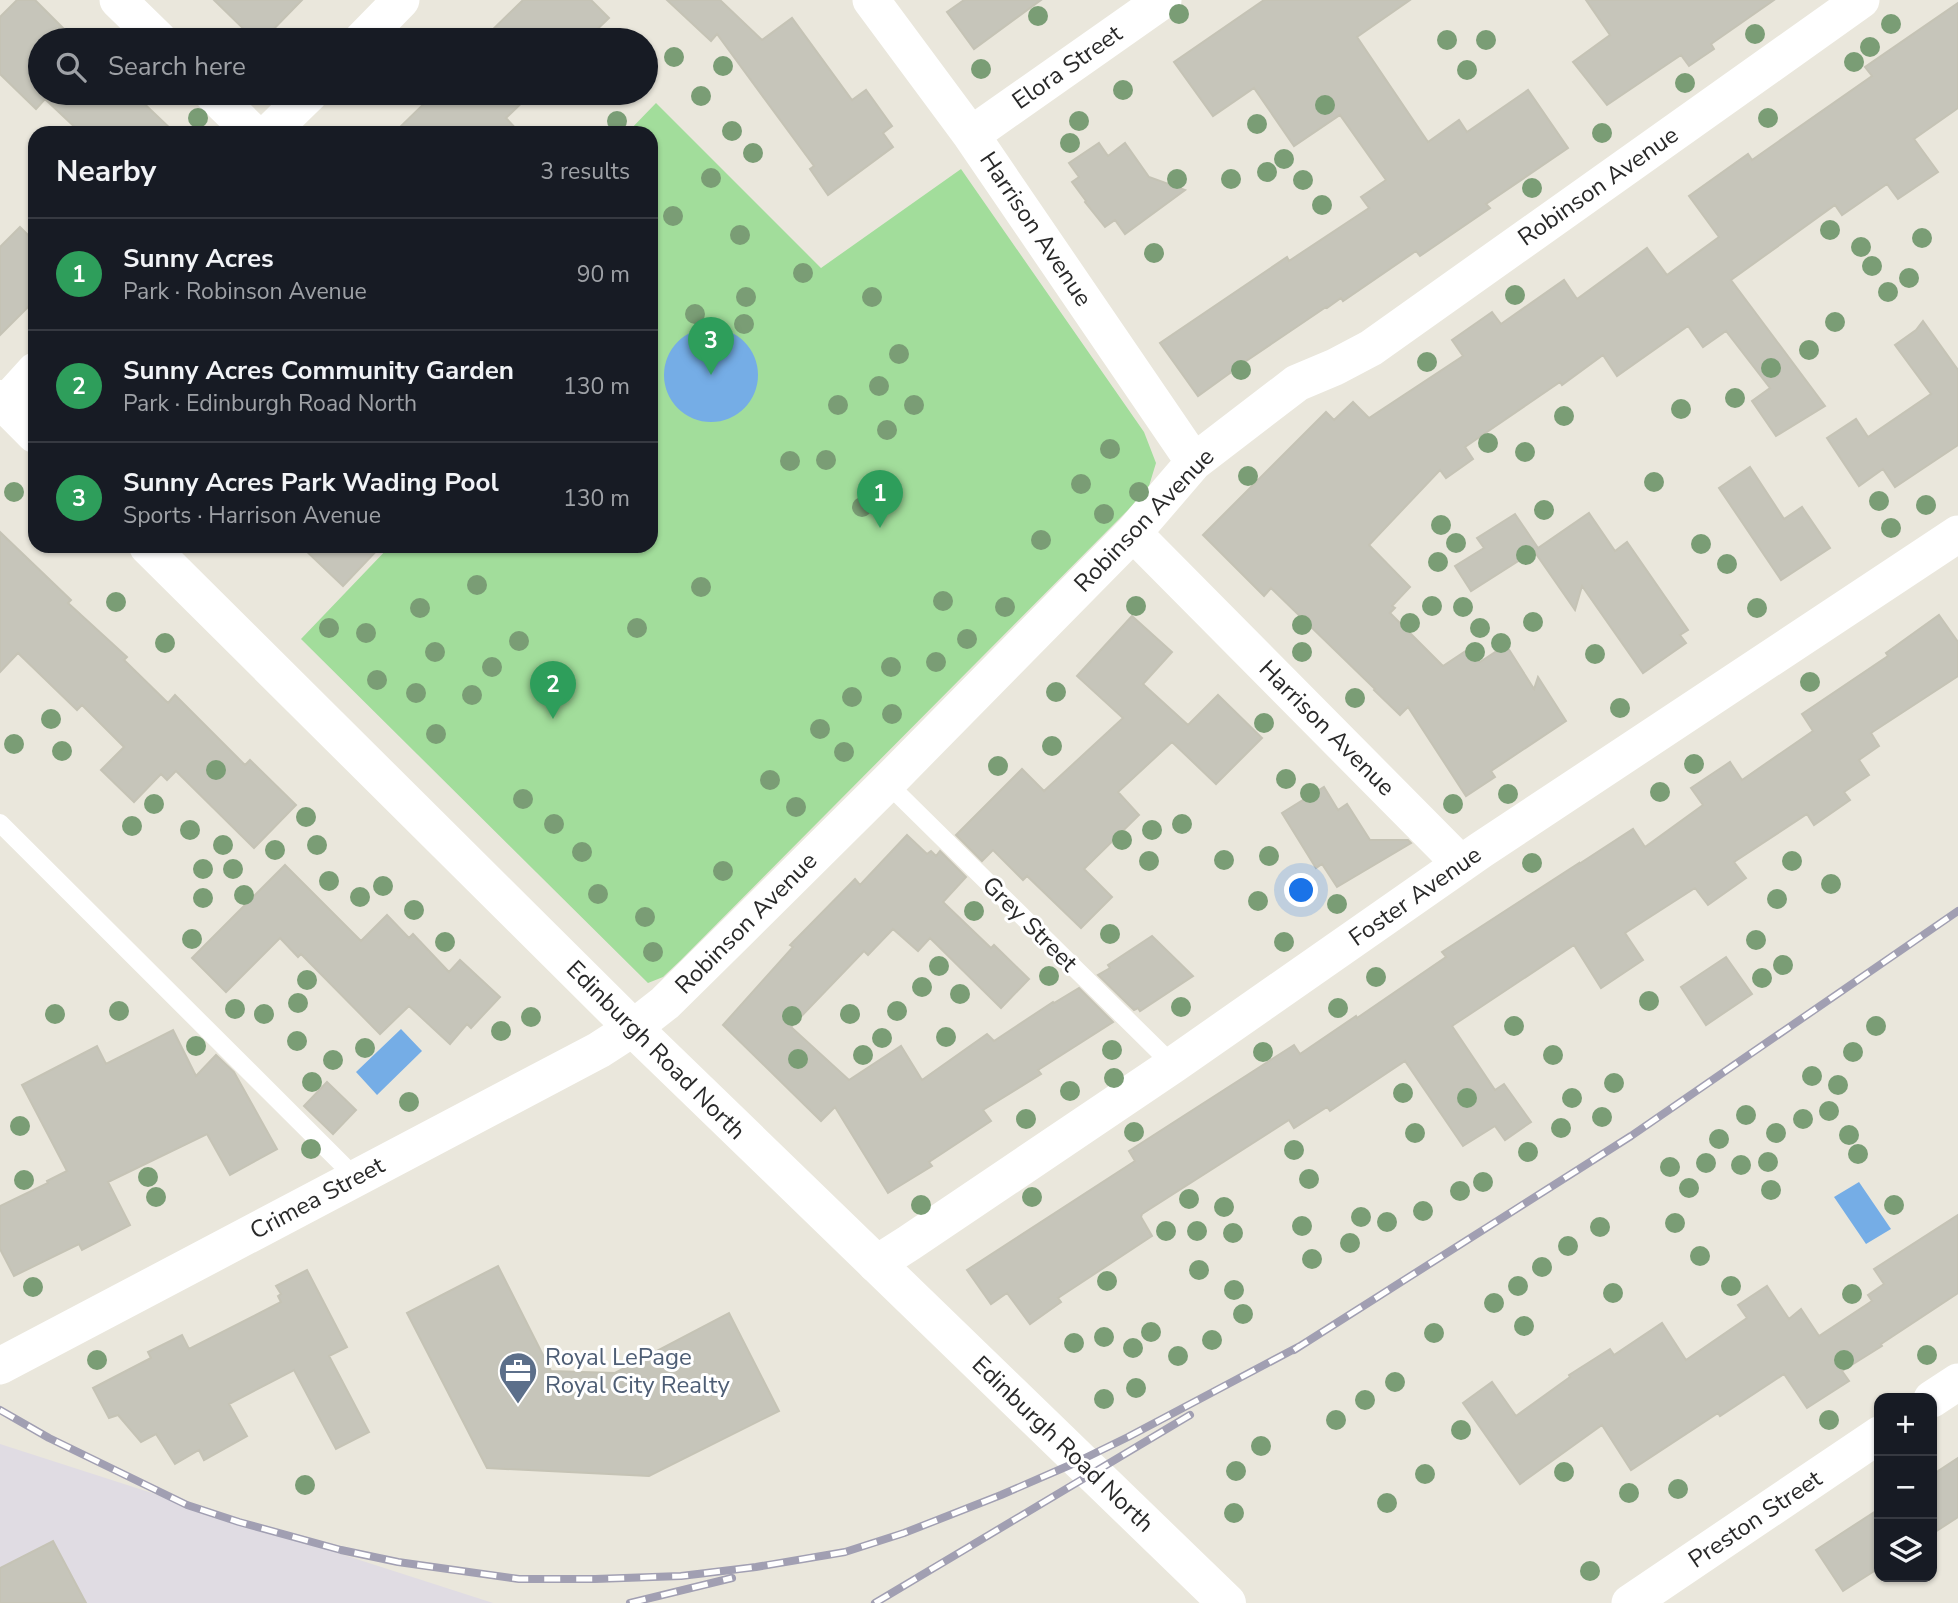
<!DOCTYPE html>
<meta charset="utf-8">
<style>
:root{--surface:#171b24;--page:#20242c;--text:#f1f3f6;--muted:#9ea1a6;--line:#363941;--accent:#d93025}
body{margin:0;font-family:"Nunito Sans",sans-serif;background:var(--page);color:var(--text)}
.controls{position:absolute;right:21px;bottom:21px;display:grid;overflow:hidden;border-radius:14px;box-shadow:0 2px 5px #0004}
.controls button{width:63px;height:63px;display:grid;place-items:center;padding:0;border:0;border-bottom:2px solid var(--line);background:var(--surface);color:var(--text);font:35px sans-serif}
.you{position:absolute;left:1302px;top:891px;width:24px;height:24px;margin:-18px;border:5px solid #fff;border-radius:50%;background:#1a73e8;box-shadow:0 0 0 10px #1a73e833}
.badge{display:grid;place-items:center;width:46px;height:46px;border-radius:50%;background:var(--accent);color:#fff;font-size:23px;font-weight:700}
.pin{position:absolute;translate:-50% -58px;filter:drop-shadow(0 2px 4px #0008)}
.pin::after{content:'';position:absolute;top:37px;width:24px;height:21px;background:inherit;clip-path:polygon(0 0,100% 0,50% 100%)}
.list{margin:0;padding:0;list-style:none}
h2{display:flex;justify-content:space-between;align-items:center;height:91px;margin:0;padding:0 28px;font-size:30px}
h2 small{font-size:23px;font-weight:400;color:var(--muted)}
.list li{display:grid;grid-template-columns:46px 1fr auto;gap:21px;align-items:center;box-sizing:border-box;height:112px;padding:0 28px;border-top:2px solid var(--line)}
.list b{display:block;font-size:26px;white-space:nowrap}
.list p{margin:0;font-size:23px;white-space:nowrap;color:var(--muted)}
.list em{font-size:23px;font-style:normal;color:var(--muted)}
.icon{flex:none;width:38px;height:38px;fill:none;stroke:currentColor;stroke-width:2;stroke-linecap:round;stroke-linejoin:round}
.map{position:relative;flex:none;width:1958px;height:1603px;overflow:hidden}
.search{position:absolute;background:var(--surface);box-shadow:0 2px 5px #0004;left:28px;top:28px;width:630px;height:77px;display:flex;align-items:center;gap:18px;box-sizing:border-box;padding:0 24px;border-radius:38px;color:var(--muted);font-size:26px}
.panel{position:absolute;background:var(--surface);box-shadow:0 2px 5px #0004;left:28px;top:126px;width:630px;height:427px;border-radius:21px}
.map>svg:first-child{display:block}
.industrial{fill:#e0dce3}
.green{fill:#a2dd9b}
.water{fill:#75ade6}
.building{fill:#c6c5ba;stroke:#c5c3b5;stroke-width:2}
.lines{fill:none;stroke-linecap:round;stroke-linejoin:round}
.lane{stroke:#fff;stroke-width:18}
.street{stroke:#fff;stroke-width:37}
.secondary{stroke:#fff;stroke-width:38}
.rail-casing{stroke:#a19fb2;stroke-width:8}
.rail{stroke:#fff;stroke-width:5;stroke-dasharray:16;stroke-linecap:butt}
.tree{fill:#7a9d75}
.labels{text-anchor:middle;stroke-width:6;stroke-linejoin:round;paint-order:stroke}
.street-label{font-size:24px;fill:#292929;stroke:#fff}
.service-label{font-size:24px;fill:#4e5e75;stroke:#fff;text-anchor:start}
</style>
<div class="map">
<svg width="1958" height="1603" viewBox="0 0 1958 1603">
<rect width="100%" height="100%" fill="#eae7dc"/>
<!-- industrial -->
<path class="industrial" d="M0,1444L493,1603H0Z"/>
<!-- green -->
<path class="green" d="M656,103L821,268L961,169L1144,432L1156,463L1149,486L1128,510L681,960L663,977L648,983L301,639L390,546H651V133H627Z"/>
<!-- water -->
<path class="water" d="M664 375a47 47 0 1 1 94 0a47 47 0 1 1-94 0Z
M401,1029L422,1051L377,1095L356,1072Z
M1859,1182L1891,1229L1866,1244L1834,1197Z"/>
<!-- building -->
<path class="building" d="M17,0H35L73,38L75,36L79,40H40V93H133L175,133H81L45,99L36,109L0,74V17Z
M214,0H302L263,40H255Z
M523,0H591L609,18L586,40H482Z
M667,0H720L762,40L792,18L852,100L866,90L892,126L883,133L893,147L828,195L810,169L814,166L717,34L711,41Z
M964,0H1041L974,49L947,12Z
M1264,0H1410L1357,37L1428,142L1459,120L1467,132L1528,90L1568,148L1486,204L1490,208L1420,256L1416,251L1343,301L1341,298L1327,308L1326,307L1230,372V373L1198,396L1160,343L1287,257L1289,261L1369,208L1361,197L1386,180L1340,115L1294,146L1254,88L1213,116L1174,62Z
M1586,0H1774L1711,44L1714,49L1689,66L1681,55L1607,105L1573,62L1610,35Z
M1958,3V108L1914,139L1938,172L1898,199L1887,184L1842,215L1835,205L1731,280L1825,406L1776,436L1752,401L1770,388L1726,331L1703,347L1688,326L1617,376L1603,355L1562,385L1560,382L1465,447L1473,459L1446,478L1440,470L1369,545L1410,587L1392,606L1395,608L1390,613L1443,666L1470,648L1480,662L1506,645L1534,689L1538,677L1566,721L1491,771L1495,777L1466,796L1408,707L1400,715L1374,690L1375,689L1271,588L1264,596L1203,535L1326,412L1334,420L1353,402L1369,418L1463,356L1452,340L1492,312L1501,324L1564,280L1577,299L1647,248L1667,275L1719,237L1689,196L1748,154L1752,160L1872,76L1865,67Z
M435,93H532L506,118L520,133H394Z
M1099,143L1108,156L1125,143L1149,177L1185,190L1125,234L1115,220L1105,227L1085,202L1086,201L1072,182L1079,177L1069,163Z
M20,227L35,242V300L0,335V247Z
M1923,321L1958,370V445L1895,487L1883,469L1859,486L1827,438L1856,419L1868,437L1931,394L1895,345L1916,330Z
M1750,467L1784,519L1802,507L1830,548L1781,580L1719,488Z
M1589,513L1615,551L1627,542L1688,630L1680,635L1686,643L1643,673L1582,586L1575,610L1534,551L1471,591L1455,566L1484,548L1477,538L1515,514L1538,548Z
M0,532L71,600L68,603L127,657L124,660L168,703L175,695L245,765L250,760L296,805L254,848L176,771L167,780L161,774L134,802L101,770L124,747L82,705L77,710L18,653L0,672Z
M301,546H381L343,586Z
M1939,615L1958,642V676L1871,733L1879,746L1859,760L1869,775L1844,792L1850,800L1814,825L1807,814L1734,862L1746,878L1708,905L1695,888L1625,933L1643,960L1601,988L1574,945L1452,1026L1495,1090L1504,1084L1531,1122L1505,1140L1495,1126L1463,1146L1405,1061L1330,1111L1327,1107L1294,1128L1289,1120L1142,1214L1141,1217L1152,1236L1058,1298L1061,1302L1030,1324L1007,1293L991,1304L967,1270L1135,1161L1129,1151L1294,1045L1300,1054L1356,1016L1357,1018L1446,957L1442,952L1579,863V864L1633,829L1645,847L1703,805L1691,788L1730,762L1742,780L1813,731L1802,714L1888,656L1886,653Z
M1132,616L1172,652L1143,684L1188,725L1218,695L1262,738L1216,784L1172,742L1118,792L1139,815L1084,869L1112,897L1081,928L1027,876L1023,880L993,850L982,861L956,835L1022,769L1044,791L1123,718L1077,676Z
M1324,787L1338,810L1347,804L1370,840H1408L1411,843L1337,887L1322,864L1316,868L1282,813Z
M907,835L927,854L931,851L936,856L940,851L966,877L943,902L991,948L994,945L1029,979L1001,1008L930,938L918,951L893,929L868,955L864,951L791,1027L849,1080L901,1046L922,1080L987,1034L994,1041L1053,1002L1054,1003L1079,988L1113,1022L1038,1070L1041,1074L983,1110L991,1121L929,1162L932,1166L888,1193L835,1107L821,1121L723,1025L793,947L790,945L855,879L860,885Z
M285,865L361,941L387,915L409,938L413,934L449,972L460,960L500,997L471,1028L467,1024L450,1044L409,1006L380,1034L301,954L298,957L280,938L226,992L192,958Z
M1152,936L1193,976L1140,1011L1138,1008L1134,1010L1098,975L1110,968L1108,965Z
M1726,957L1752,994L1706,1025L1681,987Z
M173,1030L196,1076L216,1055L234,1072L277,1149L230,1175L207,1134L108,1182L130,1225L82,1250L79,1244L14,1276L0,1249V1206L48,1183L47,1181L67,1171L22,1085L97,1046L106,1064Z
M327,1082L356,1110L333,1134L304,1106Z
M1958,1215V1293L1881,1344L1882,1346L1842,1371L1849,1381L1807,1408L1784,1374L1720,1416L1718,1413L1631,1470L1602,1425L1520,1484L1463,1403L1492,1382L1516,1416L1570,1377L1569,1375L1610,1349L1614,1355L1662,1323L1686,1360L1747,1318L1738,1305L1767,1286L1789,1319L1801,1309L1819,1336L1872,1301L1868,1295L1884,1284L1874,1269Z
M498,1266L551,1371L615,1373L729,1313L779,1411L649,1476L487,1468L407,1313Z
M307,1270L347,1347L329,1356L369,1432L336,1449L294,1370L229,1404L247,1436L204,1460L199,1450L175,1464L156,1434L141,1442L118,1415L109,1418L93,1388L151,1358L148,1352L182,1335L189,1349L281,1302L278,1296L281,1294L276,1286Z
M1958,1458V1517L1932,1534V1475Z
M1879,1509V1568L1843,1591L1816,1550Z
M53,1541L86,1603H0V1568Z"/>
<g class="lines">
<!-- lane -->
<path class="lane" d="M887,783L1173,1065
M0,823L356,1178"/>
<!-- street -->
<path class="street" d="M118,0L159,40
M871,0L971,135L1194,462
M362,40L401,0
M212,93L253,133
M269,133L310,93
M971,135L1163,0
M5,404L35,371
M1133,533L1461,864
M876,1264L909,1243L1173,1065L1481,850L1958,534
M0,1366L599,1050L633,1028L665,1003L739,930L887,783L1133,533L1194,462L1297,383L1335,367L1371,348L1861,0
M1932,1399L1958,1382
M1630,1603L1879,1435"/>
<!-- secondary -->
<path class="secondary" d="M0,399L35,434
M148,546L633,1028L1227,1603"/>
<!-- rail casing -->
<g class="rail-casing">
<path id="rail" d="M1294,1350L1631,1136L1958,911
M0,1410L49,1438L187,1505L239,1522L341,1550L398,1562L519,1579H595L681,1576L756,1567L845,1552L904,1533L1001,1495L1077,1462L1128,1437L1300,1346
M630,1603L732,1578
M875,1603L1190,1415"/>
</g>
<!-- rail -->
<use href="#rail" class="rail"/>
</g>
<!-- trees -->
<g class="tree">
<circle cx="1179" cy="14" r="10"/>
<circle cx="1038" cy="16" r="10"/>
<circle cx="1891" cy="24" r="10"/>
<circle cx="1755" cy="34" r="10"/>
<circle cx="1447" cy="40" r="10"/>
<circle cx="1486" cy="40" r="10"/>
<circle cx="1870" cy="47" r="10"/>
<circle cx="674" cy="57" r="10"/>
<circle cx="1854" cy="62" r="10"/>
<circle cx="723" cy="66" r="10"/>
<circle cx="981" cy="69" r="10"/>
<circle cx="1467" cy="70" r="10"/>
<circle cx="1685" cy="83" r="10"/>
<circle cx="1123" cy="90" r="10"/>
<circle cx="701" cy="96" r="10"/>
<circle cx="1325" cy="105" r="10"/>
<circle cx="198" cy="118" r="10"/>
<circle cx="1768" cy="118" r="10"/>
<circle cx="617" cy="121" r="10"/>
<circle cx="1079" cy="121" r="10"/>
<circle cx="1257" cy="124" r="10"/>
<circle cx="732" cy="131" r="10"/>
<circle cx="1602" cy="133" r="10"/>
<circle cx="1070" cy="143" r="10"/>
<circle cx="753" cy="153" r="10"/>
<circle cx="1284" cy="159" r="10"/>
<circle cx="1267" cy="172" r="10"/>
<circle cx="711" cy="178" r="10"/>
<circle cx="1177" cy="179" r="10"/>
<circle cx="1231" cy="179" r="10"/>
<circle cx="1303" cy="180" r="10"/>
<circle cx="1532" cy="188" r="10"/>
<circle cx="1322" cy="205" r="10"/>
<circle cx="673" cy="216" r="10"/>
<circle cx="1830" cy="230" r="10"/>
<circle cx="740" cy="235" r="10"/>
<circle cx="1922" cy="238" r="10"/>
<circle cx="1861" cy="247" r="10"/>
<circle cx="1154" cy="253" r="10"/>
<circle cx="1872" cy="266" r="10"/>
<circle cx="803" cy="273" r="10"/>
<circle cx="1909" cy="278" r="10"/>
<circle cx="1888" cy="292" r="10"/>
<circle cx="1515" cy="295" r="10"/>
<circle cx="746" cy="297" r="10"/>
<circle cx="872" cy="297" r="10"/>
<circle cx="695" cy="314" r="10"/>
<circle cx="1835" cy="322" r="10"/>
<circle cx="744" cy="324" r="10"/>
<circle cx="1809" cy="350" r="10"/>
<circle cx="899" cy="354" r="10"/>
<circle cx="1427" cy="362" r="10"/>
<circle cx="1771" cy="368" r="10"/>
<circle cx="1241" cy="370" r="10"/>
<circle cx="879" cy="386" r="10"/>
<circle cx="1735" cy="398" r="10"/>
<circle cx="838" cy="405" r="10"/>
<circle cx="914" cy="405" r="10"/>
<circle cx="1681" cy="409" r="10"/>
<circle cx="1564" cy="416" r="10"/>
<circle cx="887" cy="430" r="10"/>
<circle cx="1488" cy="443" r="10"/>
<circle cx="1110" cy="449" r="10"/>
<circle cx="1525" cy="452" r="10"/>
<circle cx="826" cy="460" r="10"/>
<circle cx="790" cy="461" r="10"/>
<circle cx="1248" cy="476" r="10"/>
<circle cx="1654" cy="482" r="10"/>
<circle cx="1081" cy="484" r="10"/>
<circle cx="14" cy="492" r="10"/>
<circle cx="1139" cy="492" r="10"/>
<circle cx="1879" cy="501" r="10"/>
<circle cx="1926" cy="505" r="10"/>
<circle cx="862" cy="507" r="10"/>
<circle cx="1544" cy="510" r="10"/>
<circle cx="1104" cy="514" r="10"/>
<circle cx="1441" cy="525" r="10"/>
<circle cx="1891" cy="528" r="10"/>
<circle cx="1041" cy="540" r="10"/>
<circle cx="1456" cy="543" r="10"/>
<circle cx="1701" cy="544" r="10"/>
<circle cx="1526" cy="555" r="10"/>
<circle cx="1438" cy="562" r="10"/>
<circle cx="1727" cy="564" r="10"/>
<circle cx="477" cy="585" r="10"/>
<circle cx="701" cy="587" r="10"/>
<circle cx="943" cy="601" r="10"/>
<circle cx="116" cy="602" r="10"/>
<circle cx="1136" cy="606" r="10"/>
<circle cx="1432" cy="606" r="10"/>
<circle cx="1005" cy="607" r="10"/>
<circle cx="1463" cy="607" r="10"/>
<circle cx="420" cy="608" r="10"/>
<circle cx="1757" cy="608" r="10"/>
<circle cx="1533" cy="622" r="10"/>
<circle cx="1410" cy="623" r="10"/>
<circle cx="1302" cy="625" r="10"/>
<circle cx="329" cy="628" r="10"/>
<circle cx="637" cy="628" r="10"/>
<circle cx="1480" cy="628" r="10"/>
<circle cx="366" cy="633" r="10"/>
<circle cx="967" cy="639" r="10"/>
<circle cx="519" cy="641" r="10"/>
<circle cx="165" cy="643" r="10"/>
<circle cx="1501" cy="643" r="10"/>
<circle cx="435" cy="652" r="10"/>
<circle cx="1302" cy="652" r="10"/>
<circle cx="1475" cy="652" r="10"/>
<circle cx="1595" cy="654" r="10"/>
<circle cx="936" cy="662" r="10"/>
<circle cx="492" cy="667" r="10"/>
<circle cx="891" cy="667" r="10"/>
<circle cx="377" cy="680" r="10"/>
<circle cx="1810" cy="682" r="10"/>
<circle cx="1056" cy="692" r="10"/>
<circle cx="416" cy="693" r="10"/>
<circle cx="472" cy="695" r="10"/>
<circle cx="852" cy="697" r="10"/>
<circle cx="1355" cy="698" r="10"/>
<circle cx="1620" cy="708" r="10"/>
<circle cx="892" cy="714" r="10"/>
<circle cx="51" cy="719" r="10"/>
<circle cx="1264" cy="723" r="10"/>
<circle cx="820" cy="729" r="10"/>
<circle cx="436" cy="734" r="10"/>
<circle cx="14" cy="744" r="10"/>
<circle cx="1052" cy="746" r="10"/>
<circle cx="62" cy="751" r="10"/>
<circle cx="844" cy="752" r="10"/>
<circle cx="1694" cy="764" r="10"/>
<circle cx="998" cy="766" r="10"/>
<circle cx="216" cy="770" r="10"/>
<circle cx="1286" cy="779" r="10"/>
<circle cx="770" cy="780" r="10"/>
<circle cx="1660" cy="792" r="10"/>
<circle cx="1310" cy="793" r="10"/>
<circle cx="1508" cy="794" r="10"/>
<circle cx="523" cy="799" r="10"/>
<circle cx="154" cy="804" r="10"/>
<circle cx="1453" cy="804" r="10"/>
<circle cx="796" cy="807" r="10"/>
<circle cx="306" cy="817" r="10"/>
<circle cx="554" cy="824" r="10"/>
<circle cx="1182" cy="824" r="10"/>
<circle cx="132" cy="826" r="10"/>
<circle cx="190" cy="830" r="10"/>
<circle cx="1152" cy="830" r="10"/>
<circle cx="1122" cy="840" r="10"/>
<circle cx="223" cy="845" r="10"/>
<circle cx="317" cy="845" r="10"/>
<circle cx="275" cy="850" r="10"/>
<circle cx="582" cy="852" r="10"/>
<circle cx="1269" cy="856" r="10"/>
<circle cx="1224" cy="860" r="10"/>
<circle cx="1149" cy="861" r="10"/>
<circle cx="1792" cy="861" r="10"/>
<circle cx="1532" cy="863" r="10"/>
<circle cx="203" cy="869" r="10"/>
<circle cx="233" cy="869" r="10"/>
<circle cx="723" cy="871" r="10"/>
<circle cx="329" cy="881" r="10"/>
<circle cx="1831" cy="884" r="10"/>
<circle cx="383" cy="886" r="10"/>
<circle cx="598" cy="894" r="10"/>
<circle cx="244" cy="895" r="10"/>
<circle cx="360" cy="897" r="10"/>
<circle cx="203" cy="898" r="10"/>
<circle cx="1777" cy="899" r="10"/>
<circle cx="1258" cy="901" r="10"/>
<circle cx="1337" cy="904" r="10"/>
<circle cx="414" cy="910" r="10"/>
<circle cx="974" cy="911" r="10"/>
<circle cx="645" cy="917" r="10"/>
<circle cx="1110" cy="934" r="10"/>
<circle cx="192" cy="939" r="10"/>
<circle cx="1756" cy="940" r="10"/>
<circle cx="445" cy="942" r="10"/>
<circle cx="1284" cy="942" r="10"/>
<circle cx="653" cy="952" r="10"/>
<circle cx="1783" cy="965" r="10"/>
<circle cx="939" cy="966" r="10"/>
<circle cx="1049" cy="976" r="10"/>
<circle cx="1376" cy="977" r="10"/>
<circle cx="1762" cy="978" r="10"/>
<circle cx="307" cy="980" r="10"/>
<circle cx="922" cy="987" r="10"/>
<circle cx="960" cy="994" r="10"/>
<circle cx="1649" cy="1001" r="10"/>
<circle cx="298" cy="1003" r="10"/>
<circle cx="1181" cy="1007" r="10"/>
<circle cx="1338" cy="1008" r="10"/>
<circle cx="235" cy="1009" r="10"/>
<circle cx="119" cy="1011" r="10"/>
<circle cx="897" cy="1011" r="10"/>
<circle cx="55" cy="1014" r="10"/>
<circle cx="264" cy="1014" r="10"/>
<circle cx="850" cy="1014" r="10"/>
<circle cx="792" cy="1016" r="10"/>
<circle cx="531" cy="1017" r="10"/>
<circle cx="1514" cy="1026" r="10"/>
<circle cx="1876" cy="1026" r="10"/>
<circle cx="501" cy="1031" r="10"/>
<circle cx="946" cy="1037" r="10"/>
<circle cx="882" cy="1038" r="10"/>
<circle cx="297" cy="1041" r="10"/>
<circle cx="196" cy="1046" r="10"/>
<circle cx="365" cy="1048" r="10"/>
<circle cx="1112" cy="1050" r="10"/>
<circle cx="1263" cy="1052" r="10"/>
<circle cx="1853" cy="1052" r="10"/>
<circle cx="863" cy="1055" r="10"/>
<circle cx="1553" cy="1055" r="10"/>
<circle cx="798" cy="1059" r="10"/>
<circle cx="333" cy="1060" r="10"/>
<circle cx="1812" cy="1076" r="10"/>
<circle cx="1114" cy="1078" r="10"/>
<circle cx="312" cy="1082" r="10"/>
<circle cx="1614" cy="1083" r="10"/>
<circle cx="1838" cy="1085" r="10"/>
<circle cx="1070" cy="1091" r="10"/>
<circle cx="1403" cy="1093" r="10"/>
<circle cx="1467" cy="1098" r="10"/>
<circle cx="1572" cy="1098" r="10"/>
<circle cx="409" cy="1102" r="10"/>
<circle cx="1829" cy="1111" r="10"/>
<circle cx="1746" cy="1115" r="10"/>
<circle cx="1602" cy="1117" r="10"/>
<circle cx="1026" cy="1119" r="10"/>
<circle cx="1803" cy="1119" r="10"/>
<circle cx="20" cy="1126" r="10"/>
<circle cx="1561" cy="1128" r="10"/>
<circle cx="1134" cy="1132" r="10"/>
<circle cx="1415" cy="1133" r="10"/>
<circle cx="1776" cy="1133" r="10"/>
<circle cx="1849" cy="1135" r="10"/>
<circle cx="1719" cy="1139" r="10"/>
<circle cx="311" cy="1149" r="10"/>
<circle cx="1294" cy="1150" r="10"/>
<circle cx="1528" cy="1152" r="10"/>
<circle cx="1858" cy="1154" r="10"/>
<circle cx="1768" cy="1162" r="10"/>
<circle cx="1706" cy="1163" r="10"/>
<circle cx="1741" cy="1165" r="10"/>
<circle cx="1670" cy="1167" r="10"/>
<circle cx="148" cy="1177" r="10"/>
<circle cx="1309" cy="1179" r="10"/>
<circle cx="24" cy="1180" r="10"/>
<circle cx="1483" cy="1182" r="10"/>
<circle cx="1689" cy="1188" r="10"/>
<circle cx="1771" cy="1190" r="10"/>
<circle cx="1460" cy="1191" r="10"/>
<circle cx="156" cy="1197" r="10"/>
<circle cx="1032" cy="1197" r="10"/>
<circle cx="1189" cy="1199" r="10"/>
<circle cx="921" cy="1205" r="10"/>
<circle cx="1894" cy="1205" r="10"/>
<circle cx="1224" cy="1207" r="10"/>
<circle cx="1423" cy="1211" r="10"/>
<circle cx="1361" cy="1217" r="10"/>
<circle cx="1387" cy="1222" r="10"/>
<circle cx="1675" cy="1223" r="10"/>
<circle cx="1302" cy="1226" r="10"/>
<circle cx="1600" cy="1227" r="10"/>
<circle cx="1166" cy="1231" r="10"/>
<circle cx="1197" cy="1231" r="10"/>
<circle cx="1233" cy="1233" r="10"/>
<circle cx="1350" cy="1243" r="10"/>
<circle cx="1568" cy="1246" r="10"/>
<circle cx="1700" cy="1256" r="10"/>
<circle cx="1312" cy="1259" r="10"/>
<circle cx="1542" cy="1267" r="10"/>
<circle cx="1199" cy="1270" r="10"/>
<circle cx="1107" cy="1281" r="10"/>
<circle cx="1518" cy="1286" r="10"/>
<circle cx="1731" cy="1286" r="10"/>
<circle cx="33" cy="1287" r="10"/>
<circle cx="1234" cy="1290" r="10"/>
<circle cx="1613" cy="1293" r="10"/>
<circle cx="1852" cy="1294" r="10"/>
<circle cx="1494" cy="1303" r="10"/>
<circle cx="1243" cy="1314" r="10"/>
<circle cx="1524" cy="1326" r="10"/>
<circle cx="1151" cy="1332" r="10"/>
<circle cx="1434" cy="1333" r="10"/>
<circle cx="1104" cy="1337" r="10"/>
<circle cx="1212" cy="1340" r="10"/>
<circle cx="1074" cy="1343" r="10"/>
<circle cx="1133" cy="1348" r="10"/>
<circle cx="1927" cy="1355" r="10"/>
<circle cx="1178" cy="1356" r="10"/>
<circle cx="97" cy="1360" r="10"/>
<circle cx="1844" cy="1360" r="10"/>
<circle cx="1395" cy="1382" r="10"/>
<circle cx="1136" cy="1388" r="10"/>
<circle cx="1104" cy="1399" r="10"/>
<circle cx="1365" cy="1400" r="10"/>
<circle cx="1336" cy="1420" r="10"/>
<circle cx="1829" cy="1420" r="10"/>
<circle cx="1461" cy="1430" r="10"/>
<circle cx="1261" cy="1446" r="10"/>
<circle cx="1236" cy="1471" r="10"/>
<circle cx="1564" cy="1472" r="10"/>
<circle cx="1425" cy="1474" r="10"/>
<circle cx="305" cy="1485" r="10"/>
<circle cx="1678" cy="1489" r="10"/>
<circle cx="1629" cy="1493" r="10"/>
<circle cx="1387" cy="1503" r="10"/>
<circle cx="1234" cy="1513" r="10"/>
<circle cx="1590" cy="1571" r="10"/>
</g>
<!-- icons -->
<defs>
<g id="office-pin" transform="scale(2.0125)"><path d="M0 17L-7.5 6A9.5 9.5 0 1 1 7.5 6Z" fill="#5c6f8a" stroke="#fff"/><path d="M-6-3h4V-5.5h4V-3h4V5H-6ZM-1-4.5V-3h2v-1.5ZM-6 0V1H6V0Z" fill="#fff"/></g>
</defs>
<g fill-rule="evenodd">
<use href="#office-pin" x="518" y="1371"/>
</g>
<g class="labels">
<!-- street labels -->
<g class="street-label">
<text transform="translate(1067 67) rotate(-35)" y="8">Elora Street</text>
<text transform="translate(1598 186) rotate(-35)" y="8">Robinson Avenue</text>
<text transform="translate(1036 229) rotate(56)" y="8">Harrison Avenue</text>
<text transform="translate(1144 520) rotate(-46)" y="8">Robinson Avenue</text>
<text transform="translate(1327 728) rotate(45)" y="8">Harrison Avenue</text>
<text transform="translate(1415 896) rotate(-35)" y="8">Foster Avenue</text>
<text transform="translate(746 923) rotate(-45)" y="8">Robinson Avenue</text>
<text transform="translate(1030 924) rotate(45)" y="8">Grey Street</text>
<text transform="translate(656 1050) rotate(45)" y="8">Edinburgh Road North</text>
<text transform="translate(317 1198) rotate(-28)" y="8">Crimea Street</text>
<text transform="translate(1063 1444) rotate(44)" y="8">Edinburgh Road North</text>
<text transform="translate(1755 1519) rotate(-34)" y="8">Preston Street</text>
</g>
<!-- service labels -->
<g class="service-label">
<text x="545" y="1365">Royal LePage<tspan x="545" dy="28">Royal City Realty</tspan></text>
</g>
</g>
</svg>
<div class="controls">
<button>+</button>
<button>−</button>
<button><svg class="icon" aria-label="layers" viewBox="0 0 24 24"><path d="M12 4l9 5-9 5-9-5zM3 14l9 5 9-5"/></svg></button>
</div>
<div class="you"></div>
<div class="pin badge" style="left:880px;top:528px;background:#2e9e5b">1</div>
<div class="pin badge" style="left:553px;top:719px;background:#2e9e5b">2</div>
<div class="pin badge" style="left:711px;top:375px;background:#2e9e5b">3</div>
<div class="search"><svg class="icon" aria-label="search" viewBox="0 0 24 24"><circle cx="10" cy="10" r="6"/><path d="M15 15l6 6"/></svg>Search here</div>
<section class="panel">
<h2>Nearby<small>3 results</small></h2>
<ul class="list">
<li><span class="badge" style="background:#2e9e5b">1</span><div><b>Sunny Acres</b><p>Park · Robinson Avenue</p></div><em>90 m</em></li>
<li><span class="badge" style="background:#2e9e5b">2</span><div><b>Sunny Acres Community Garden</b><p>Park · Edinburgh Road North</p></div><em>130 m</em></li>
<li><span class="badge" style="background:#2e9e5b">3</span><div><b>Sunny Acres Park Wading Pool</b><p>Sports · Harrison Avenue</p></div><em>130 m</em></li>
</ul>
</section>
</div>
